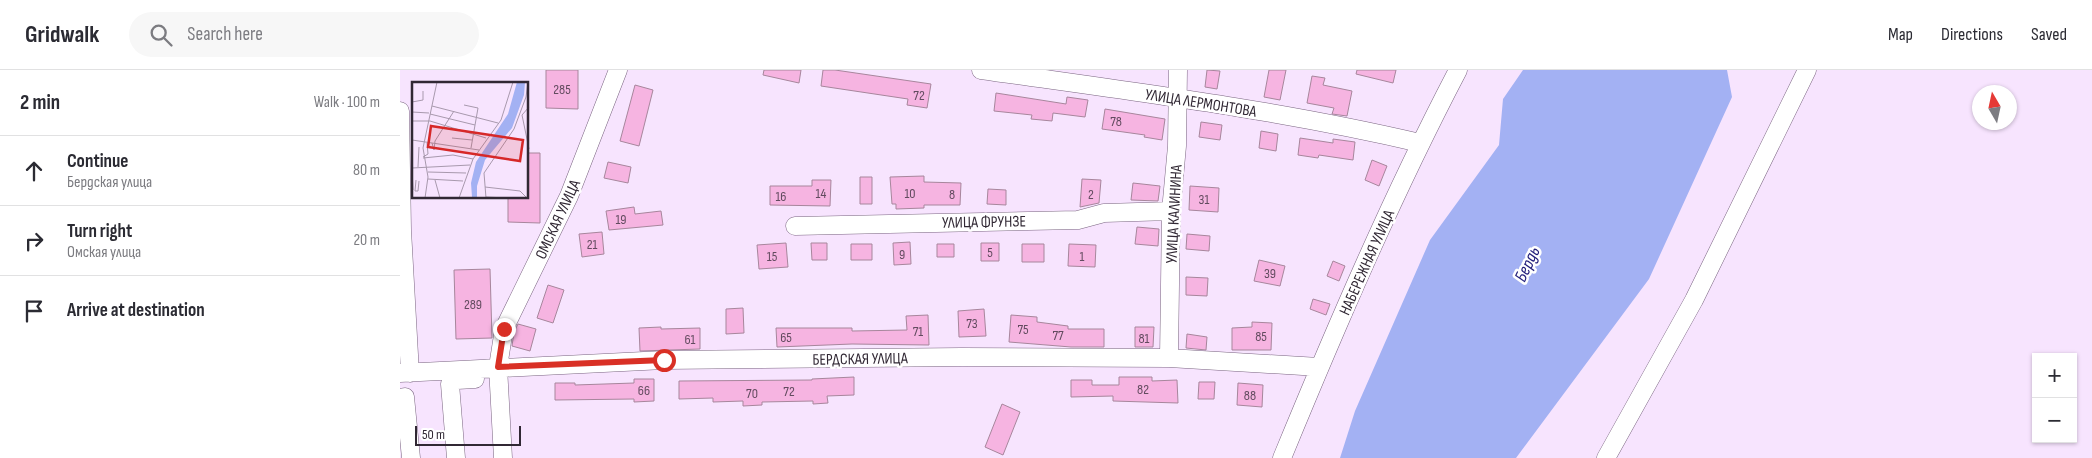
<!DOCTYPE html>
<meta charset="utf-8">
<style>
:root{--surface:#fff;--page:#f7f7f7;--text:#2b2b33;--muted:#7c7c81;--line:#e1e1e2}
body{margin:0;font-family:"Sofia Sans Condensed",sans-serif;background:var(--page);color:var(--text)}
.controls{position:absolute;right:15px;bottom:15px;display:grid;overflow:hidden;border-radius:0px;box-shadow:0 1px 4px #0004}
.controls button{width:45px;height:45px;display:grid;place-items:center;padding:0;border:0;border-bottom:1px solid var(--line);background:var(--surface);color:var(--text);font:25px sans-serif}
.compass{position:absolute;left:1572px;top:15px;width:45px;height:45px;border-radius:50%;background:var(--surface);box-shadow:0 1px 4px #0004;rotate:351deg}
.scale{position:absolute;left:15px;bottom:12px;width:106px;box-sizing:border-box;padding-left:5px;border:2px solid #312834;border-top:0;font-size:14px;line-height:18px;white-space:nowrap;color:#312834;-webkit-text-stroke:4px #fff;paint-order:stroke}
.stop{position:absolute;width:15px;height:15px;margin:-11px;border:4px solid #d93025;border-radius:50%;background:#fff}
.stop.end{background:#d93025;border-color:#fff;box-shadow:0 1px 5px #0008}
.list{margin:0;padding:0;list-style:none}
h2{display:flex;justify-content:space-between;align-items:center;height:65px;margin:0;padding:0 20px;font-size:21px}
h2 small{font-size:16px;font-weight:400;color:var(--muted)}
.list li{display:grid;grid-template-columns:32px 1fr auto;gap:15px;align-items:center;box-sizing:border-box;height:70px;padding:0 20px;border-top:1px solid var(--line)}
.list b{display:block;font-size:19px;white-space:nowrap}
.list p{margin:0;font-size:16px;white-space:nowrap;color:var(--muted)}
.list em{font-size:16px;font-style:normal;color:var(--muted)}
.icon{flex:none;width:28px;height:28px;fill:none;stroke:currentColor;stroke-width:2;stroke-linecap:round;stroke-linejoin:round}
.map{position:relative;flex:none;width:1692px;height:388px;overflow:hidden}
header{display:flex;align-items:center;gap:30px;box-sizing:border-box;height:70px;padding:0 25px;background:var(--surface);border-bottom:1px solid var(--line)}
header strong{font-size:24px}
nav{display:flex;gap:28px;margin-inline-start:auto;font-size:18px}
.search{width:350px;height:45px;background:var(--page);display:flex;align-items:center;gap:12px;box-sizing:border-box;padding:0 18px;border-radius:28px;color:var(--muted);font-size:19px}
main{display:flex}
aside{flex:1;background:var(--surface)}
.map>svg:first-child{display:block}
.water{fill:#a3b1f3}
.building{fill:#f6b4e1;stroke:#a7869c}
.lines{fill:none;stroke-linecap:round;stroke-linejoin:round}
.minor-casing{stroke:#7a6581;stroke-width:19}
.minor{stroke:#fff;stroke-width:18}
.route{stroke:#d93025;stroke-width:6}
.labels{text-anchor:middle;stroke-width:5;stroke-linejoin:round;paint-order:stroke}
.number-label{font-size:14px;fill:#624b5f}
.street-label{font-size:16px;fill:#312834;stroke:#fff}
.water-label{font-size:18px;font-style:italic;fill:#201c79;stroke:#fff}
.inset-road{fill:none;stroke:#a899ad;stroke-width:1}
.view{fill:#d62828;fill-opacity:0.15;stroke:#d62828;stroke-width:2.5}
.inset-edge{fill:none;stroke:#312834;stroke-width:2.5}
</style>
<header>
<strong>Gridwalk</strong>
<div class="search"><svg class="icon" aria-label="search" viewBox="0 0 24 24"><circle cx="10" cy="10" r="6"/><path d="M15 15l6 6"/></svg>Search here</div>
<nav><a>Map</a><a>Directions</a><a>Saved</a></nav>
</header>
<main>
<aside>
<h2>2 min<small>Walk · 100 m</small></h2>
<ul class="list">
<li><svg class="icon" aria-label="ahead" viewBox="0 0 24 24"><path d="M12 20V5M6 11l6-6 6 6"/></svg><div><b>Continue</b><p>Бердская улица</p></div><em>80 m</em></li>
<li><svg class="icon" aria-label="right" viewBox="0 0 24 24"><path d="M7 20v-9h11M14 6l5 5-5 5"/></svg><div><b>Turn right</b><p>Омская улица</p></div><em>20 m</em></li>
<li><svg class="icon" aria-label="arrive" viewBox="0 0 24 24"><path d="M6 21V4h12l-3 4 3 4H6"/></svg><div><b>Arrive at destination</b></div></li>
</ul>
</aside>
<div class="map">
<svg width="1692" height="388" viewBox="0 0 1692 388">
<rect width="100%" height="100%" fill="#f7e4fe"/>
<!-- water -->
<path class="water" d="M1123,0H1327L1332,27L1249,209L1116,388H940L955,341L1030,170L1099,75L1103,29Z"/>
<!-- building -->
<path class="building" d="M146,0H178V39L146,38Z
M364,0H401L399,13L363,5Z
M423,0H435L531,14L527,38L507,35L508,29L421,16Z
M807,0L820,1L817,19L805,17Z
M869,0H886L880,30L864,27Z
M957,0H996L993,13L956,4Z
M912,6L925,8L923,15L952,21L947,46L932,44L934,38L907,33Z
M235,15L253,20L239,76L220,71Z
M596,23L666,34L667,27L688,30L685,47L653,43L652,51L631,49L632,45L594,41Z
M705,39L765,49L762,70L744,67L745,65L702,59Z
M801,52L822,55L820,70L799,67Z
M861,61L878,64L876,81L859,78Z
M900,68L933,73V69L955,72L953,90L919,85L918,88L898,85Z
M128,83H140V153L108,152V128H128Z
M972,90L987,96L979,116L965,110Z
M208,92L231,97L228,113L204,108Z
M524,106V112L561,113L560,135H524V138L496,139V134H492L490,107Z
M460,107H472V134H460Z
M682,109L701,110L699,133L680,137Z
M412,110H431L430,136L370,135V116H412Z
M733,113L760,116L758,131L731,130Z
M790,116L819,118L818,142L789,140Z
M588,119L606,120V135L587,134Z
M234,137L235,144L261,141L263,155L209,160L206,141Z
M737,157L759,159L758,176L735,174Z
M202,162L204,184L182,187L179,164Z
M787,164L810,166L809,181L786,179Z
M510,172L511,194L494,195L493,173Z
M386,173L388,197L359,199L357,175Z
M411,173H427V190H412Z
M581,173H599V191H581Z
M451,174H472V190H451Z
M537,174H554V187H537Z
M622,174H644V192H622Z
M669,174L696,175L695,197L668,196Z
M859,190L885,196L880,216L854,211Z
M933,191L945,196L939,211L927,206Z
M90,199L92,268L56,269L54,200Z
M786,207L808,208L807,226L786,225Z
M148,215L164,220L153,253L137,248Z
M913,229L930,234L926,245L910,239Z
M343,238L344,263L326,264V239Z
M584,239L586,266L559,267L558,241Z
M528,245L529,275L452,274L377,277L376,258H452V261L507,260L506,246Z
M611,245L637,247V252L668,256V259H704V277H671L609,272Z
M852,252L872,253L871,280H832V258L852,257Z
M118,254L136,259L130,281L112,276L114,262Z
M261,257V259L300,258V279L240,281L239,258Z
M735,257H754L753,277H735Z
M787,264L807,267L806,280L786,278Z
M454,307V325L427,326L428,333L413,334V331L362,332V335L343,336V331L313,332V328L279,329V311L412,310V309Z
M719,307H752V311L777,310L778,333L713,331V326L671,327V310H692V315H719Z
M234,309H254V331L234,332V329L155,330V313H175V315L234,313Z
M799,312H815L814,329H798Z
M838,313L863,315L862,337L837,335Z
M602,334L620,342L603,385L585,377Z"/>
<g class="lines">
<!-- minor casing -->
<g class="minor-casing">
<path id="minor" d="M581,0C728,21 875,39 1020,73
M0,41L2,160
M395,156L678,150L704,143L771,141
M0,160H2L10,303
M769,288L771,141L777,76L778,0
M0,303L264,290L562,287L769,288L919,297
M0,328L5,327L11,388
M56,388L50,314L57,310L75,309
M103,388L98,297L104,259L169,126L218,0
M882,388C936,257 992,126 1058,0
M1206,388L1294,230L1407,0"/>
</g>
<!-- minor -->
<use href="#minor" class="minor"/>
</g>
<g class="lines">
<!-- route -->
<path class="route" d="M104,259L98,297L264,290"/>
</g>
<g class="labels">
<!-- number labels -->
<g class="number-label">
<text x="162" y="24">285</text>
<text x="519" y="30">72</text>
<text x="716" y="56">78</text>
<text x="421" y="128">14</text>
<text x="510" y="128">10</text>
<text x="552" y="129">8</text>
<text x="691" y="129">2</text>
<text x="381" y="131">16</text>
<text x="804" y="134">31</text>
<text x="221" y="154">19</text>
<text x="192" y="179">21</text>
<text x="590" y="187">5</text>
<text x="502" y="189">9</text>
<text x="372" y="191">15</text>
<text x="682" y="191">1</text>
<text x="870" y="208">39</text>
<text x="73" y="239">289</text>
<text x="572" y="258">73</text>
<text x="623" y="264">75</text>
<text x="518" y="266">71</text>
<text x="658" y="270">77</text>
<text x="861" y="271">85</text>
<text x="386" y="272">65</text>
<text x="744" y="273">81</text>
<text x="290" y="274">61</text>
<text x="743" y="324">82</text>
<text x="244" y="325">66</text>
<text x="389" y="326">72</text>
<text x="352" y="328">70</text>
<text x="850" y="330">88</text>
</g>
<!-- street labels -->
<g class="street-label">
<text transform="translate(801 32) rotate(9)" y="6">УЛИЦА ЛЕРМОНТОВА</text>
<text transform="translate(773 144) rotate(-87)" y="6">УЛИЦА КАЛИНИНА</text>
<text transform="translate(157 149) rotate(-65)" y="6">ОМСКАЯ УЛИЦА</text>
<text transform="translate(584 151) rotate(-1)" y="6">УЛИЦА ФРУНЗЕ</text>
<text transform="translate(966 192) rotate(-66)" y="6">НАБЕРЕЖНАЯ УЛИЦА</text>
<text transform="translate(460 288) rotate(-1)" y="6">БЕРДСКАЯ УЛИЦА</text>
</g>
<!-- water labels -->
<g class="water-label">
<text transform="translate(1127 194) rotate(-64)" y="6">Бердь</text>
</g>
</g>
<!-- overview -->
<g transform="translate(12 12)">
<rect width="116" height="116" fill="#f7e4fe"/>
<path d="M105,0H113L112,13L100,46L73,78L65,104V116H57L60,115L59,101L64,80L96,32Z" fill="#a3b1f3"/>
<path class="inset-road" d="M0,20L11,18V9M52,23L66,26L59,66M20,24L86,41M117,25L110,33L117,67M0,30L17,31M18,32L63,43M0,39H18L74,56M40,56L60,58M0,58L67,68M20,61L22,68L23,59L42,29M11,75L16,72L15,61M11,76L41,73L61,77M6,85L7,65M0,86L58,83M0,86L1,108M16,90L54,91M16,97L51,99M4,98L3,109H6L7,99M23,98L28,116M73,105L108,109L115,116M74,115L94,116M13,116L16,95L11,66L25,0M47,116L61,77L89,38L101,0M74,116L72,91L102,47L114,15L116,0"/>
<path class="view" d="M19,44L111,58L108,79L16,65Z"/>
<rect width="116" height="116" class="inset-edge"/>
</g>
</svg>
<div class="controls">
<button>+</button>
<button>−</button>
</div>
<svg class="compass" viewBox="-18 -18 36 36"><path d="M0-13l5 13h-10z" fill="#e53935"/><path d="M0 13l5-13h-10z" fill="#7c7c81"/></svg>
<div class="scale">50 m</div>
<div class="stop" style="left:264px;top:290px"></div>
<div class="stop end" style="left:104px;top:259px"></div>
</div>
</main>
